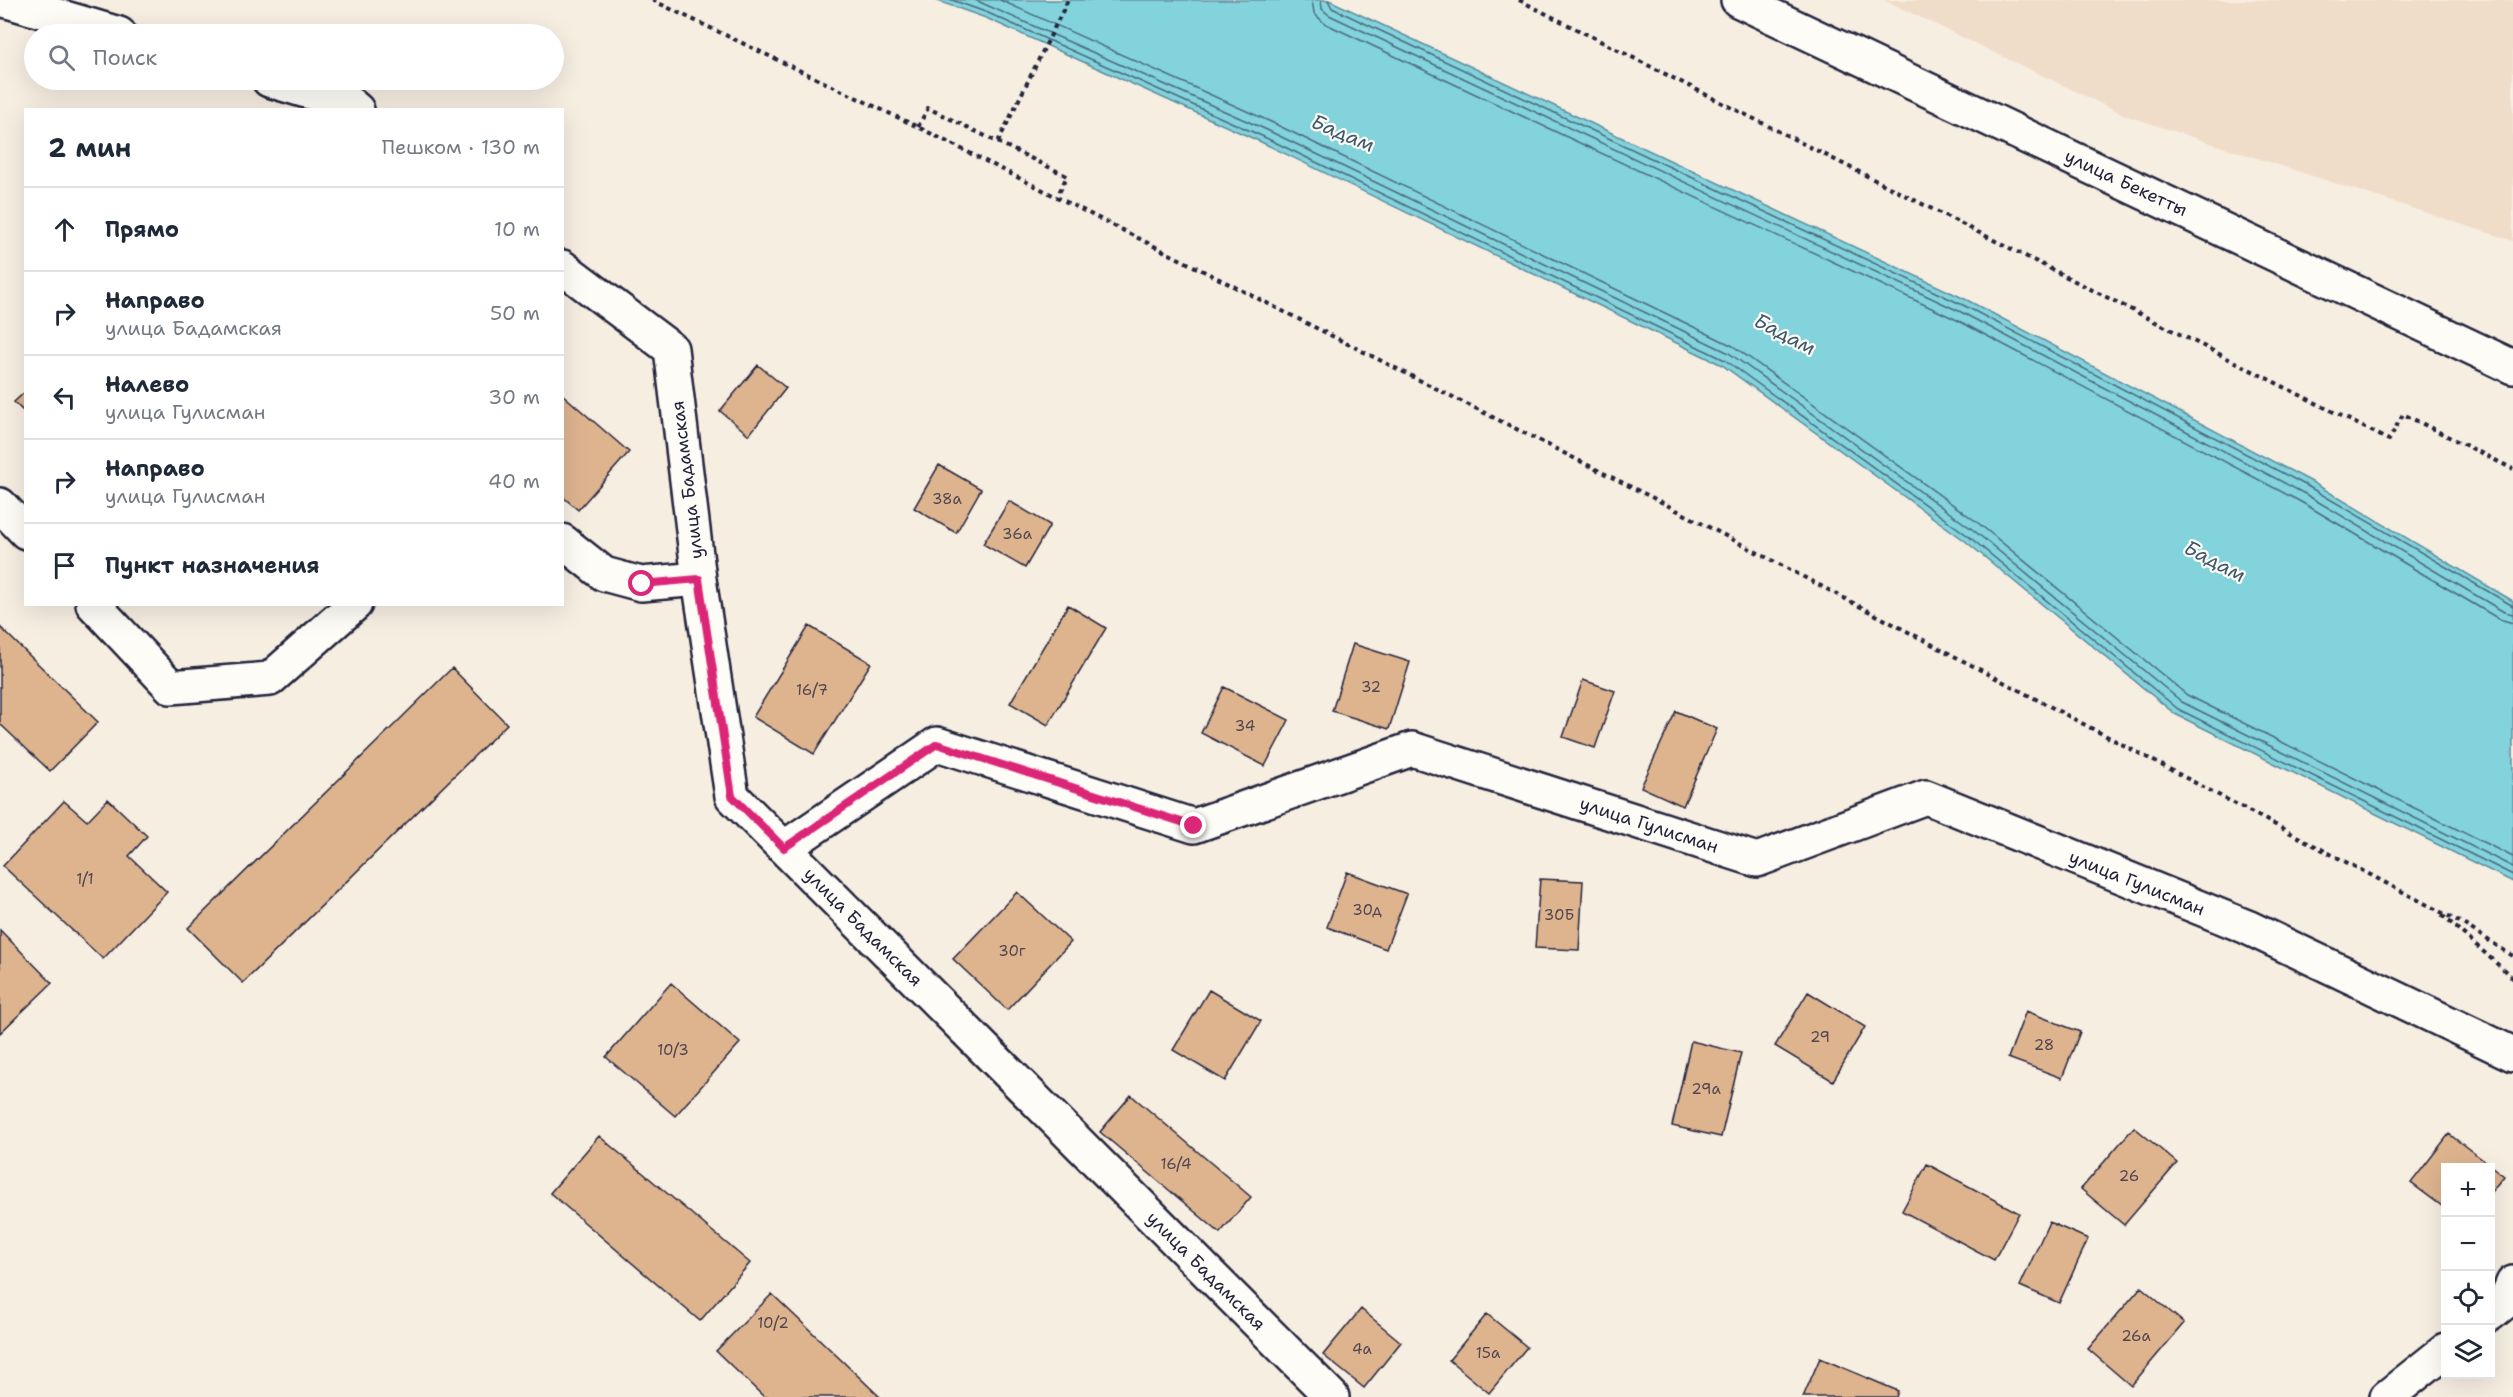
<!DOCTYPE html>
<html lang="ru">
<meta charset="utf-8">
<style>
:root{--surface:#fff;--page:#f2f2f3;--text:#1f2937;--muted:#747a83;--line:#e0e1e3}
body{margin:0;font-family:"Shantell Sans",sans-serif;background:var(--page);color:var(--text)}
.controls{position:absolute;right:18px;bottom:18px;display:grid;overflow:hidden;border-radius:0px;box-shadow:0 6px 24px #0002}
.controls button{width:54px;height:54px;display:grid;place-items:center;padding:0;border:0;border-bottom:2px solid var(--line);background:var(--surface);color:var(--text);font:30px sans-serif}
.stop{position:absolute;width:18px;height:18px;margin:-14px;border:4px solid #db2777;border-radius:50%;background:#fff}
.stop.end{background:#db2777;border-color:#fff;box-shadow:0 2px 6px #0008}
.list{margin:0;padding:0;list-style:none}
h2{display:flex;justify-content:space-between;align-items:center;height:78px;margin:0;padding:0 24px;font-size:26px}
h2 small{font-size:20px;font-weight:400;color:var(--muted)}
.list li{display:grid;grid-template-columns:39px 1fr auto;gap:18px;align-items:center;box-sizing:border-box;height:84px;padding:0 24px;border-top:2px solid var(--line)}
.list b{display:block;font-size:22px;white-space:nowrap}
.list p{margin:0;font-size:20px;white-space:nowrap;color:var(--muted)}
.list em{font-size:20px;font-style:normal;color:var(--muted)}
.icon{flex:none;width:33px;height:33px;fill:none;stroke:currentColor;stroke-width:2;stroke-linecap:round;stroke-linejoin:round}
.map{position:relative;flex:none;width:2513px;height:1397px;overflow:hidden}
.search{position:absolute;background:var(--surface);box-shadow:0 6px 24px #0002;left:24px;top:24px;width:540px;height:66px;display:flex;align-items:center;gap:15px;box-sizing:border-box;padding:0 21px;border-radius:33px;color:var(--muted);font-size:22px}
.panel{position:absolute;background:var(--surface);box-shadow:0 6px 24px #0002;left:24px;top:108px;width:540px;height:498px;border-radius:0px}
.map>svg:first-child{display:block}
.built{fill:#f0ddc9}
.water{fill:#83d3dc;stroke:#5c8c9c;stroke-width:1.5}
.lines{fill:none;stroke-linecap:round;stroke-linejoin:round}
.shore{stroke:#49697b;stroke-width:1.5}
.building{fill:#deb48f;stroke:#22223b;stroke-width:1.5}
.minor-casing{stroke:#22223b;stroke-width:38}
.path{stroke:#22223b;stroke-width:4;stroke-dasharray:4.5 4.5;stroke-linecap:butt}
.minor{stroke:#fdfcf7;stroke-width:33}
.route{stroke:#db2777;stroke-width:8}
.labels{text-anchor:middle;stroke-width:4.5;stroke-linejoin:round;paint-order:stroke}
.number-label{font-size:15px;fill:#514650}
.street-label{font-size:18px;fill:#22223b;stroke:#fdfcf7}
.water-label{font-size:20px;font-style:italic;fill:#3f576b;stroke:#fdfcf7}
</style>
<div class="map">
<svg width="2513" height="1397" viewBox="0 0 2513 1397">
<rect width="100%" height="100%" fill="#f7eee2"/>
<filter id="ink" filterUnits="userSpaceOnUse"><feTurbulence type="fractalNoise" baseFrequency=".0167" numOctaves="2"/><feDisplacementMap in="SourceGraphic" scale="12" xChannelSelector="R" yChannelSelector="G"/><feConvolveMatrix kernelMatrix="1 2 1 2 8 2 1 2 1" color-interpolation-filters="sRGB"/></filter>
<g filter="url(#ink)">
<!-- built -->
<path class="built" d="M1884,0H2513V241L2127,116Z"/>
<!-- water -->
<path class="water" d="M935,0H1329L1967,300L2312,482L2513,601V882L2175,714L1964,540L1722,365L1261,142L986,18Z"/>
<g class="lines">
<!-- shore -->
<path class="shore" d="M952,0L988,13L1264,137L1725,360L1967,535L2178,709L2513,875
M975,0L1267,130L1729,353L1972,529L2182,702L2513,867
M1000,0L1271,122L1733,346L1977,522L2187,695L2513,857
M1312,0L1314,13L1324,23L1957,320L2301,502L2499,619L2513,623
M1321,0L1322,9L1329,15L1961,312L2305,494L2504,612L2513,614
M1328,0L1332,8L1965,306L2309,487L2513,606"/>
</g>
<!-- building -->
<path class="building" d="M758,365L786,388L749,435L720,411Z
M26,391V414L14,402Z
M562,394L629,452L578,510L562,496Z
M939,465L981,489L956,533L914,508Z
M1009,501L1050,525L1025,568L983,544Z
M1068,605L1106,628L1048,725L1010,703Z
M809,626L871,663L814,754L753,717Z
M0,627L98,722L50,771L0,724Z
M1353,644L1410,662L1389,729L1332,711Z
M452,668L507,724L243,983L188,928Z
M1583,680L1615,691L1595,748L1563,737Z
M1224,687L1289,720L1265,766L1201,733Z
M1676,711L1717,729L1683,806L1641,787Z
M108,799L147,836L129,856L167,892L103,959L3,866L64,801L87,821Z
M1347,872L1407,894L1386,949L1327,927Z
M1540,879L1583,881L1579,950L1535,948Z
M1017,892L1071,942L1007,1010L953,959Z
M0,930L52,983L0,1033Z
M671,983L740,1043L675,1116L606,1057Z
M1209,990L1261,1021L1225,1081L1173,1050Z
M1808,992L1865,1027L1833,1081L1775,1046Z
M2026,1011L2080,1032L2062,1078L2008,1058Z
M1691,1041L1741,1053L1721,1137L1672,1126Z
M1131,1095L1251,1197L1220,1233L1100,1132Z
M2134,1127L2177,1163L2124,1225L2081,1189Z
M2449,1134L2504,1176L2490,1193V1168H2446V1209L2411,1183Z
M599,1136L750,1263L700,1321L550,1193Z
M1927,1164L2019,1213L1994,1260L1902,1211Z
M2049,1222L2088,1239L2059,1303L2020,1286Z
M2141,1287L2184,1323L2131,1386L2088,1349Z
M772,1294L880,1397H764L716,1351Z
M1361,1309L1401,1342L1364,1388L1323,1355Z
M1487,1314L1527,1347L1489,1393L1449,1360Z
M1820,1358L1898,1391L1896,1397H1803Z"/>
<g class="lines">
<!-- minor casing -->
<g class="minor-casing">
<path id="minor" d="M4,0L119,34
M1738,0L2513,367
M269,80L350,104L357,110
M562,267L671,349L699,579L732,796L1332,1397
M0,505L26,532
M562,541L604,574L641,584L699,579
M93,604L171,687L270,679L355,604
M784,848L937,744L1194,826L1412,749L1757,860L1926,797L2247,927L2513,1054
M2490,1314L2505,1302L2513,1283
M2387,1397L2446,1350"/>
</g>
<!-- path -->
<path class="path" d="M652,0L918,127L1663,503L2460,922L2513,956
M1519,0L2389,440L2403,414L2513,469
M918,127L928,108L1067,176L1057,197
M998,142L1068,0
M2442,915L2513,978"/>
<!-- minor -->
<use href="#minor" class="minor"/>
</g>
</g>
<g class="lines" filter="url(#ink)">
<!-- route -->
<path class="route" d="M642,584L699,579L732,796L784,848L937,744L1194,826"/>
</g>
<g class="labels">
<!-- number labels -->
<g class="number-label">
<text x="947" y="504">38а</text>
<text x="1017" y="539">36а</text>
<text x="1371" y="692">32</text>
<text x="812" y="695">16/7</text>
<text x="1245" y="731">34</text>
<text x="85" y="884">1/1</text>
<text x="1367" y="915">30д</text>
<text x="1559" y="920">30Б</text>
<text x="1012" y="956">30г</text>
<text x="1820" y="1042">29</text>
<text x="2044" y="1050">28</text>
<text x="673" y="1055">10/3</text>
<text x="1706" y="1094">29а</text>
<text x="1176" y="1169">16/4</text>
<text x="2129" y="1181">26</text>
<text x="773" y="1328">10/2</text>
<text x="2136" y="1341">26а</text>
<text x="1362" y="1354">4а</text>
<text x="1488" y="1358">15а</text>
</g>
<!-- street labels -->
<g class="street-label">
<text transform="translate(2126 183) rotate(25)" y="6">улица Бекетты</text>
<text transform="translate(687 480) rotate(-97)" y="6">улица Бадамская</text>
<text transform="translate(1649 825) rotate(18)" y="6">улица Гулисман</text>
<text transform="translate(2137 883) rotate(22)" y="6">улица Гулисман</text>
<text transform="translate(863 927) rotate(45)" y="6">улица Бадамская</text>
<text transform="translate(1206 1271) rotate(45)" y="6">улица Бадамская</text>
</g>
<!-- water labels -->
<g class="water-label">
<text transform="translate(1343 133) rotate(23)" y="7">Бадам</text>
<text transform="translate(1785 334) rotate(28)" y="7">Бадам</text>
<text transform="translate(2215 561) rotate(28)" y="7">Бадам</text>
</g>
</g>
</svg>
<div class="controls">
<button>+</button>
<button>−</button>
<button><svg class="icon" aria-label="locate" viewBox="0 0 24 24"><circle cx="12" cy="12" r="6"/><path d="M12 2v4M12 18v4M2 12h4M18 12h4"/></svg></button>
<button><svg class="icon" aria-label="layers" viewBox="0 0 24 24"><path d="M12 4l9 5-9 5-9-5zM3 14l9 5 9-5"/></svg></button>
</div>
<div class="stop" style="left:642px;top:584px"></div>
<div class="stop end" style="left:1194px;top:826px"></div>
<div class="search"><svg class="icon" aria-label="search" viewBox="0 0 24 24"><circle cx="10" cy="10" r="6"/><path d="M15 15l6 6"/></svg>Поиск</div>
<section class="panel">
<h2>2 мин<small>Пешком · 130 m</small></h2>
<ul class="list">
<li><svg class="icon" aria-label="ahead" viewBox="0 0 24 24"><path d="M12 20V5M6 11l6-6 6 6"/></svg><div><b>Прямо</b></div><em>10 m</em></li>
<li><svg class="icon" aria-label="right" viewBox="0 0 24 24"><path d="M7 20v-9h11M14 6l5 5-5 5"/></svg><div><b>Направо</b><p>улица Бадамская</p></div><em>50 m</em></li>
<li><svg class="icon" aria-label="left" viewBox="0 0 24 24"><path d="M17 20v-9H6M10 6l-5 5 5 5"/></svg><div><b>Налево</b><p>улица Гулисман</p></div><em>30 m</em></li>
<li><svg class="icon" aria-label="right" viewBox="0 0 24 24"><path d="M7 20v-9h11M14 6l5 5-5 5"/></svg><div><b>Направо</b><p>улица Гулисман</p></div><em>40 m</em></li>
<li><svg class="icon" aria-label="arrive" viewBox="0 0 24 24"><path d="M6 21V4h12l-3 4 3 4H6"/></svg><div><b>Пункт назначения</b></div></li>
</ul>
</section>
</div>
